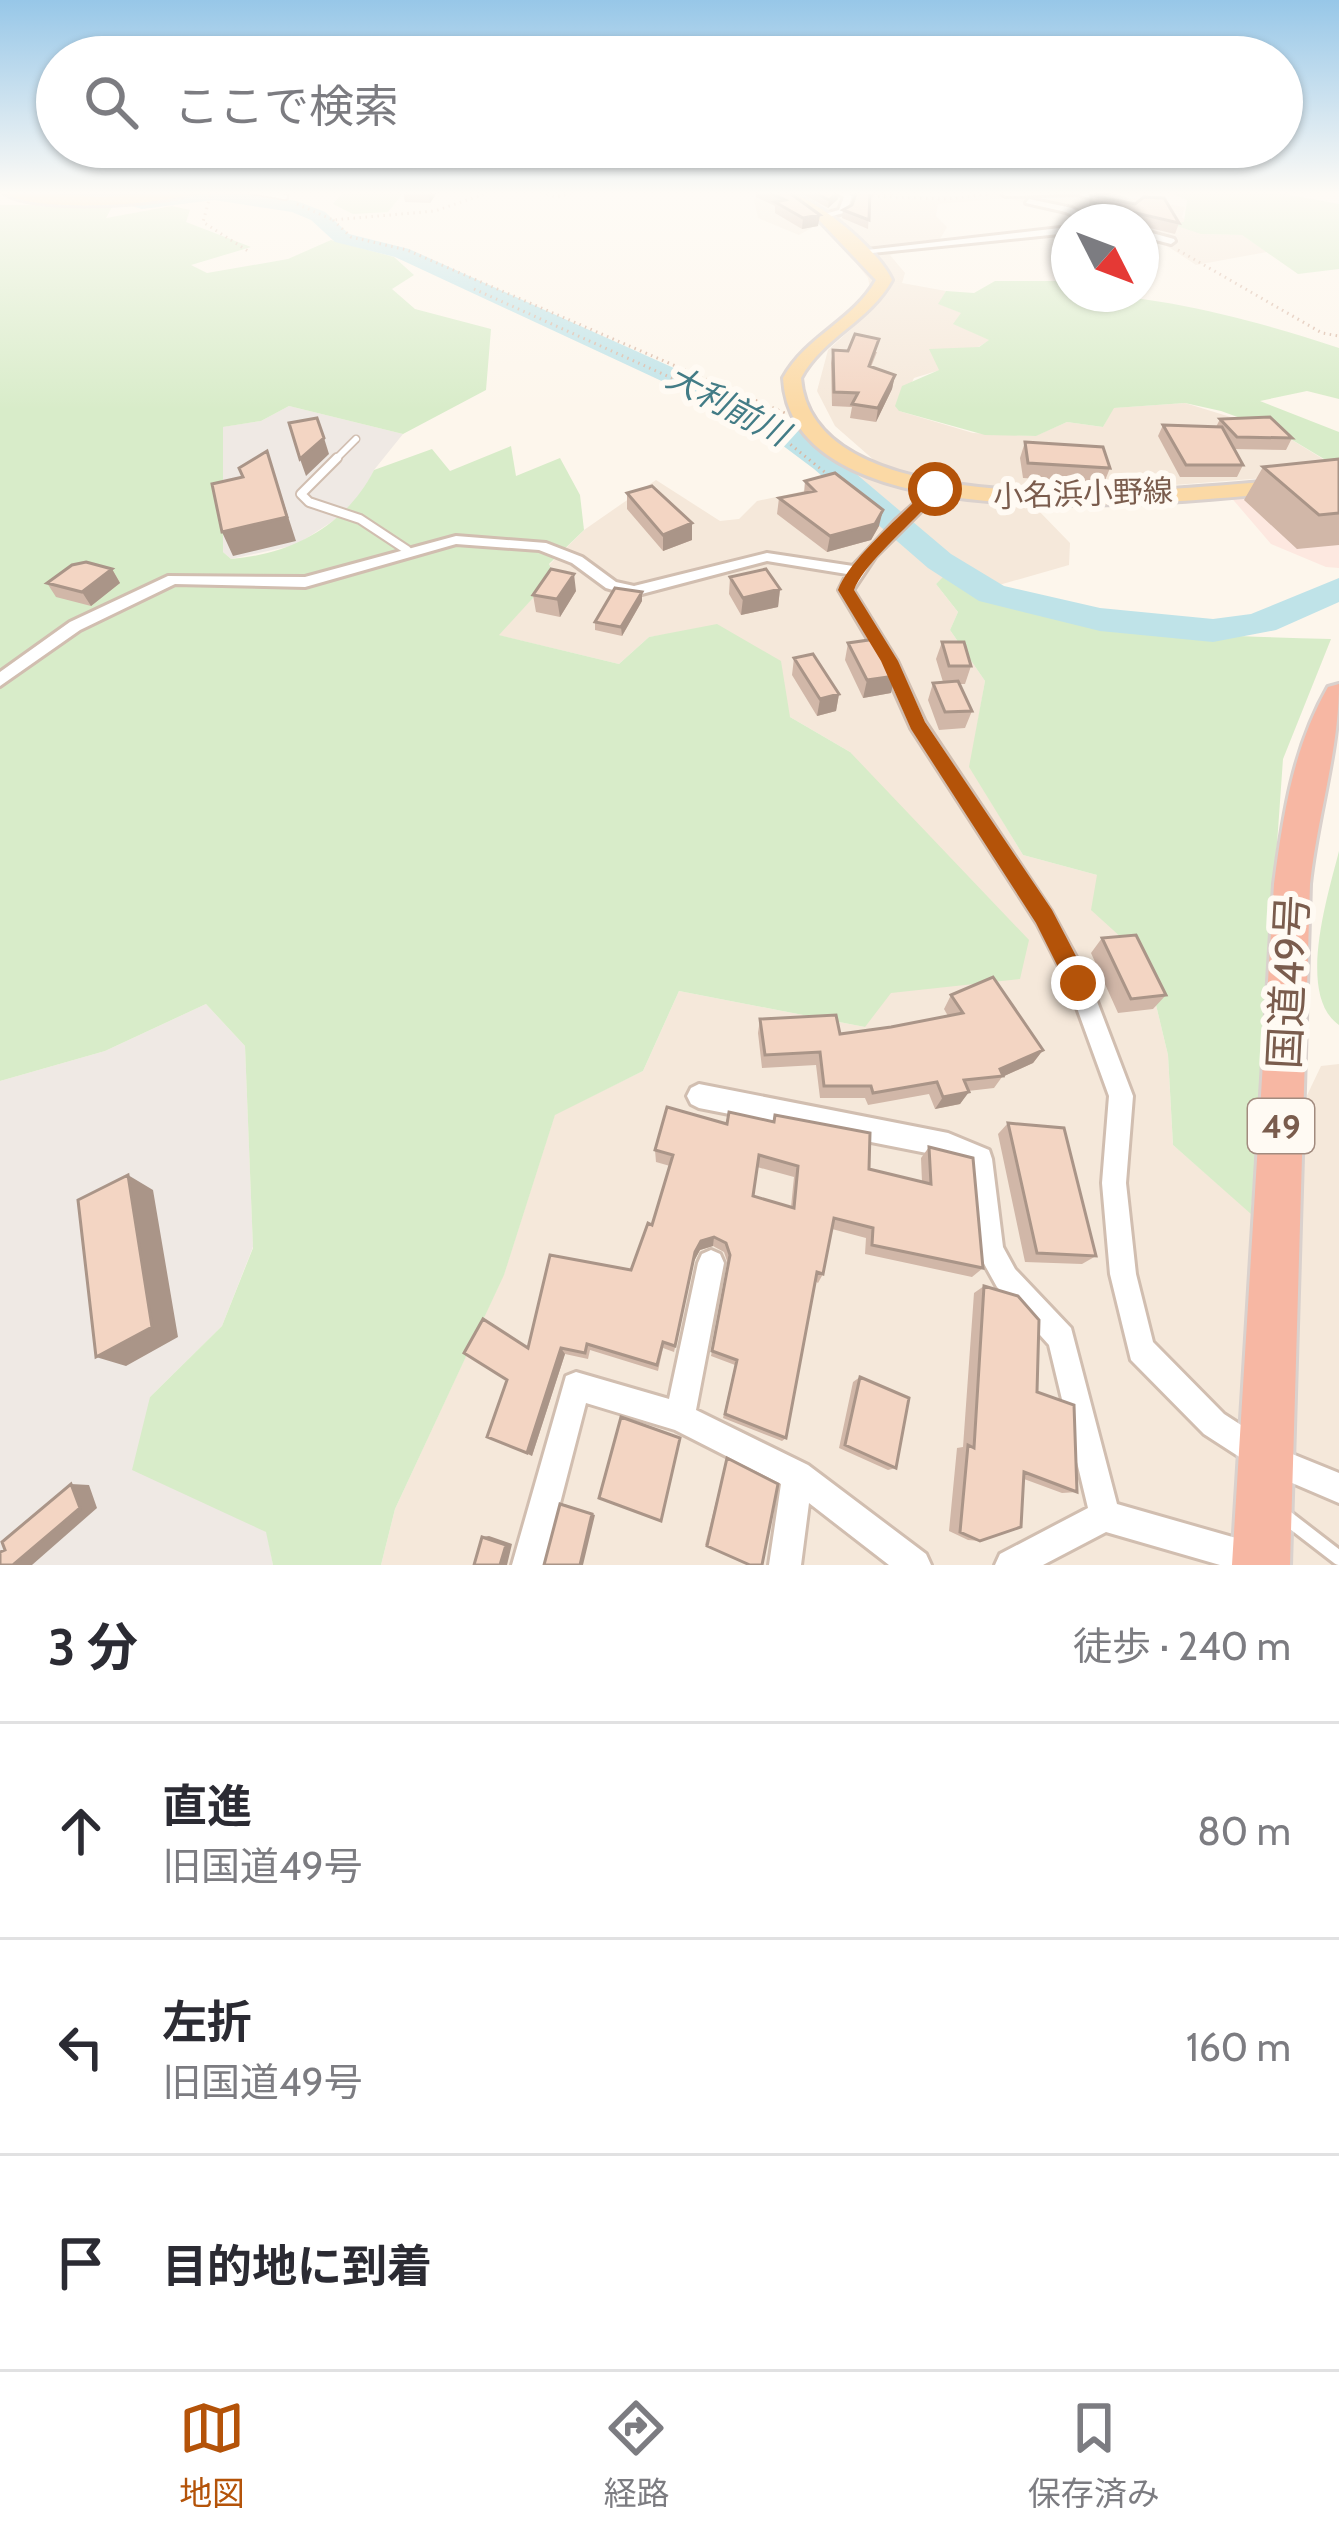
<!DOCTYPE html>
<html lang="ja">
<meta charset="utf-8">
<style>
:root{--surface:#fff;--page:#f7f7f7;--text:#2b2b33;--muted:#7c7c81;--line:#e1e1e2;--accent:#b45309}
body{margin:0;font-family:Cabin,"Noto Sans JP",sans-serif;background:var(--page);color:var(--text)}
.compass{position:absolute;left:1051px;top:204px;width:108px;height:108px;border-radius:50%;background:var(--surface);box-shadow:0 3px 9px #0004;rotate:132deg}
.stop{position:absolute;width:36px;height:36px;margin:-27px;border:9px solid #b45309;border-radius:50%;background:#fff}
.stop.end{background:#b45309;border-color:#fff;box-shadow:0 3px 12px #0008}
.list{margin:0;padding:0;list-style:none}
h2{display:flex;justify-content:space-between;align-items:center;height:156px;margin:0;padding:0 48px;font-size:51px}
h2 small{font-size:39px;font-weight:400;color:var(--muted)}
.list li{display:grid;grid-template-columns:78px 1fr auto;gap:36px;align-items:center;box-sizing:border-box;height:216px;padding:0 48px;border-top:3px solid var(--line)}
.list b{display:block;font-size:45px;white-space:nowrap}
.list p{margin:0;font-size:39px;white-space:nowrap;color:var(--muted)}
.list em{font-size:39px;font-style:normal;color:var(--muted)}
.icon{flex:none;width:66px;height:66px;fill:none;stroke:currentColor;stroke-width:2;stroke-linecap:round;stroke-linejoin:round}
.map{position:relative;flex:none;width:1339px;height:1565px;overflow:hidden}
.search{position:absolute;background:var(--surface);box-shadow:0 3px 9px #0004;left:36px;right:36px;top:36px;height:132px;display:flex;align-items:center;gap:30px;box-sizing:border-box;padding:0 42px;border-radius:66px;color:var(--muted);font-size:45px}
.sheet{height:804px;background:var(--surface)}
nav{display:flex;justify-content:space-around;align-items:center;box-sizing:border-box;height:168px;border-top:3px solid var(--line);background:var(--surface);font-size:33px;color:var(--muted)}
nav a{display:grid;justify-items:center;gap:6px}
nav .on{color:var(--accent)}
.map>svg:first-child{display:block}
.residential{fill:#f5e8da}
.commercial{fill:#fde8e0}
.industrial{fill:#efe9e4}
.green{fill:#d8ecc9}
.lines{fill:none;stroke-linecap:round;stroke-linejoin:round}
.river{fill:#bfe3e8;fill-rule:evenodd}
.lane-far3-casing{stroke:#d1beb0;stroke-width:8}
.lane-far2-casing{stroke:#d1beb0;stroke-width:9}
.lane-far1-casing{stroke:#d1beb0;stroke-width:12}
.lane-casing{stroke:#d1beb0;stroke-width:20}
.street-casing{stroke:#d1beb0;stroke-width:6}
.primary-casing{stroke:#dad1cd;stroke-width:6}
.highway-casing{stroke:#dad1cd;stroke-width:6}
.path{stroke:#d9b8a5;stroke-width:3;stroke-dasharray:1.5 4.5;stroke-linecap:butt}
.lane-far3{stroke:#fff;stroke-width:4.5}
.lane-far2{stroke:#fff;stroke-width:6}
.lane-far1{stroke:#fff;stroke-width:8}
.lane{stroke:#fff;stroke-width:14}
.street{fill:#fff;fill-rule:evenodd}
.primary{fill:#fbd9a5;fill-rule:evenodd}
.highway{fill:#f7b7a3;fill-rule:evenodd}
.wall{fill:#d1b7a8;fill-rule:evenodd}
.shaded-wall{fill:#aa9588}
.building{fill:#f3d5c3;stroke:#aa9588;stroke-width:3;fill-rule:evenodd}
.route{fill:#b45309}
.labels{text-anchor:middle;stroke-width:12;stroke-linejoin:round;paint-order:stroke}
.far-street-label{font-size:30px;fill:#7a5c4d;stroke:#fffaf3}
.far-water-label{font-size:33px;font-style:italic;fill:#437c86;stroke:#fffaf3}
.shield{fill:#fffaf3;stroke:#a28b7f;stroke-width:3}
.shield-label{font-size:33px;font-weight:bold;fill:#7a5c4d}
.near-street-label{font-size:42px;fill:#7a5c4d;stroke:#fffaf3}
</style>
<div class="map">
<svg width="1339" height="1565" viewBox="0 0 1339 1565">
<rect width="100%" height="100%" fill="#fdf6ec"/>
<!-- residential -->
<path class="residential" d="M761,191H897L894,194L940,196L1090,191L1185,207L1182,217L1201,234L1242,235L1267,252L1196,265L1161,242L1141,237V222H1086L1064,212L1006,198L938,204L936,216L947,227L939,241L890,255L905,273L902,283L946,291L939,304L962,313L954,324L990,340L940,370L914,378L899,411L973,433L1035,436L1067,422L1103,427L1113,408L1185,403L1279,432L1336,467L1316,474L1161,486L1037,509L1070,543L1069,565L999,585L944,577L936,584L958,612L950,630L985,681L970,767L1023,855L1097,875L1145,959L1168,1055L1173,1145L1251,1213L1321,1066L1339,1064V1565H381L395,1509L504,1274L555,1114L643,1071L679,991L865,1027L850,752L790,717L682,632L649,637L619,664L498,635L554,575L549,565L584,530L656,480L720,521L739,519L757,501L800,492L875,461L835,426L817,391L828,350L874,308L868,278L823,221L799,235L758,218L754,200Z"/>
<!-- commercial -->
<path class="commercial" d="M1339,484V568L1326,567L1271,544L1229,495Z"/>
<!-- industrial -->
<path class="industrial" d="M289,406L403,434L374,470L359,501L333,521L296,545L231,559L223,552L222,427L261,421Z
M206,1004L245,1046L253,1247L222,1326L150,1397L267,1533L273,1565H0V1081L105,1051Z"/>
<!-- green -->
<path class="green" d="M344,191H405L388,212L353,214L333,204Z
M1166,191H1269L1339,204V269L1298,274L1242,235L1201,234L1171,224L1184,222L1187,200Z
M0,205H113L106,218L172,206L190,210L186,222L251,247L191,265L207,273L288,259L331,240L394,257L414,275L392,289L415,309L491,329L486,390L403,434L289,406L261,421L223,427V552L231,559C293,554 346,525 374,470L432,449L450,471L511,446L516,476L560,458L580,495L584,530L549,564L554,575L499,635L619,664L649,637L717,624L781,661L790,717L850,752L1029,940L1020,979L891,993L865,1027L679,991L643,1071L555,1115L504,1275L395,1509L381,1565H273L266,1532L132,1470L150,1397L222,1326L253,1248L245,1046L206,1004L105,1051L0,1081Z
M995,281H1057L1069,285V294C1160,294 1253,320 1339,348V399L1307,391L1260,401L1339,432V468L1279,432L1221,411L1185,403L1114,408L1103,427L1067,422L1036,436L985,435L899,411L895,406L902,386L939,370L929,349L979,347L989,340L953,324L961,313L938,304L946,291L974,293Z
M943,577C1065,634 1199,635 1331,639L1283,759L1251,1214L1173,1145L1168,1055L1145,959L1091,910L1097,875L1023,855L969,767L985,681L950,630L958,612L936,584Z
M1339,851V1025C1296,995 1328,895 1339,851Z"/>
<g class="lines">
<!-- river -->
<path class="river" d="M81,191L142,197L230,191L297,201L325,212L349,234L409,249L774,413L835,456L951,554L1004,586L1100,608L1213,619L1251,614L1339,578V602L1276,630L1213,642L1100,631L979,601L928,568L814,469L754,424L395,257L335,242L311,220L292,212L214,200L142,209Z"/>
<!-- lane-far3 casing -->
<g class="lane-far3-casing">
<path id="lane-far3" d="M251,191L285,197"/>
</g>
<!-- lane-far2 casing -->
<g class="lane-far2-casing">
<path id="lane-far2" d="M334,461L356,439"/>
</g>
<!-- lane-far1 casing -->
<g class="lane-far1-casing">
<path id="lane-far1" d="M337,458L301,494L309,502L360,519L407,550"/>
</g>
<!-- lane casing -->
<g class="lane-casing">
<path id="lane" d="M1282,1514L1339,1558"/>
</g>
<!-- street casing -->
<g class="street-casing">
<path id="street" d="M834,191H844L852,196L847,212L821,219V215L839,210L844,197Z
M1082,191L1117,203L1113,205L1077,194L1006,196L1002,194Z
M1029,199L1072,208L1096,222H1086L1066,212L1026,203Z
M1069,227V233L862,254L858,251Z
M1141,230L1174,239L1175,241L1171,244L1141,236Z
M935,485L941,489L940,492L875,557L853,590L897,661L925,722L1051,911L1090,983L1133,1096L1126,1183L1136,1274L1153,1342L1224,1414L1275,1447L1339,1473V1503L1255,1467L1204,1434L1131,1360L1110,1274L1102,1183L1109,1096L1069,986L1037,923L911,728L881,661L839,590L847,574L767,561L634,596L606,588L572,563L539,550L456,544L305,587L175,584L80,630L0,686V672L70,622L168,576L305,577L456,536L546,543L582,557L616,582L634,586L767,553L853,566L895,521Z
M699,1084L948,1133L989,1150L992,1159L1003,1247L1015,1269L1071,1328L1117,1504L1257,1544L1268,1549L1273,1560L1271,1565H1220L1106,1532L1043,1565H995L1000,1554L1088,1508L1049,1345L997,1287L977,1251L968,1166L947,1157L699,1108L691,1104L687,1096L691,1088Z
M711,1250L720,1254L724,1263L696,1410L808,1465L926,1554L931,1565H889L809,1503L801,1565H769L781,1484L675,1430L586,1403L544,1565H512L566,1376L576,1372L669,1399L698,1263L702,1254Z"/>
</g>
<!-- primary casing -->
<g class="primary-casing">
<path id="primary" d="M2,191L100,197L198,191C168,206 25,214 2,191Z
M779,191C810,191 880,251 892,280C870,321 823,337 801,378C814,542 1231,483 1339,475V487C1226,497 792,557 783,378C806,336 853,321 876,280L819,220Z"/>
</g>
<!-- highway casing -->
<g class="highway-casing">
<path id="highway" d="M1339,684C1339,751 1317,817 1310,884L1290,1565H1232L1274,884C1283,816 1293,748 1328,687Z"/>
</g>
<!-- path -->
<path class="path" d="M212,191L239,194
M535,191L557,197L576,191
M210,196L203,222L248,251
M866,196L946,199L992,194
M297,204L333,220L435,211L493,191
M333,220L351,237L407,250L787,414
M1178,250L1322,333L1339,336
M474,289L754,415L832,478"/>
<!-- lane-far3 -->
<use href="#lane-far3" class="lane-far3"/>
<!-- lane-far2 -->
<use href="#lane-far2" class="lane-far2"/>
<!-- lane-far1 -->
<use href="#lane-far1" class="lane-far1"/>
<!-- lane -->
<use href="#lane" class="lane"/>
<!-- street -->
<use href="#street" class="street"/>
<!-- primary -->
<use href="#primary" class="primary"/>
<!-- highway -->
<use href="#highway" class="highway"/>
</g>
<!-- wall -->
<path class="wall" d="M403,191H438L430,203L405,202Z
M757,191H787L818,226L802,229L775,213V206L756,197Z
M797,191H839L838,199L828,208Z
M850,191H870L868,229L842,218L843,210L852,205L855,196Z
M1091,195L1179,223L1175,234L1141,226V222H1122L1093,215L1087,212Z
M833,350L877,352L871,367L895,375L892,389L876,422L850,418L852,407L832,406L831,363Z
M1220,419L1292,438L1286,450L1234,449L1243,465L1237,477H1180L1158,436L1163,425L1216,427Z
M1025,442L1110,468L1104,483L1023,478L1020,458Z
M1339,459V545L1297,549L1244,500L1263,467Z
M805,481L879,526L871,540L827,552L777,514L779,498L804,493Z
M627,493L692,523V540L663,551L627,509Z
M112,569L120,583L91,606L56,597L47,583Z
M730,577L780,589L778,607L741,615L729,594Z
M576,591L560,617L536,612L533,595Z
M642,592V601L622,636L595,630V622Z
M942,642L971,666L965,684H959L972,711L965,728L939,730L928,700L933,683L943,682L936,659Z
M848,643L891,693L863,698L845,660Z
M794,658L839,694L836,711L817,716L792,675Z
M1102,938L1166,995L1153,1009L1118,1013L1091,953Z
M951,995L1043,1050L1033,1063L1002,1077L994,1088L968,1091L960,1104L935,1109L929,1094L868,1105L865,1098H820L816,1065L762,1068L758,1033L760,1019L840,1034L891,1027L948,1016L944,1009Z
M667,1107L869,1169L922,1182L921,1158L929,1147L983,1268L972,1277L865,1254L866,1238L832,1229L823,1274L818,1283L815,1281L786,1438L782,1441L723,1418L735,1365L711,1356L728,1264L724,1252L713,1246L700,1250L694,1261L674,1352L663,1348L658,1371L590,1350L588,1359L565,1354L532,1456L487,1437L507,1381L464,1353L528,1348L631,1270L652,1225L670,1166L656,1162L655,1150ZM757,1167L794,1177L791,1207L753,1196Z
M1008,1123L1096,1256L1082,1264L1025,1262L998,1134Z
M984,1286L1037,1392L1077,1492L1062,1493L1024,1479L980,1541L968,1540L949,1531L957,1448L963,1447L974,1293Z
M860,1377L896,1468L888,1470L839,1448L853,1382Z
M727,1458L750,1565L705,1545Z"/>
<!-- shaded-wall -->
<path class="shaded-wall" d="M428,191H438L430,203Z
M839,191L838,199L828,208L829,200Z
M820,215L818,226L802,229L803,218Z
M895,375L892,389L876,422L878,408Z
M324,438L329,454L306,476L300,459Z
M267,451L296,541L233,556L222,532Z
M883,510L879,526L871,540L827,552L830,536Z
M692,523V540L663,551V535Z
M112,569L120,583L91,606L82,592Z
M574,574L576,591L560,617L557,599Z
M780,589L778,607L741,615L743,598Z
M642,592V601L622,636L621,627Z
M895,676L891,693L863,698L867,680Z
M839,694L836,711L817,716L820,699Z
M1043,1050L1033,1063L1002,1077L1000,1069Z
M969,1092L960,1104L935,1109L943,1097Z
M128,1175L153,1190L178,1337L126,1366L96,1357Z
M714,1237L713,1246L700,1250L694,1261L674,1352L695,1252L701,1241Z
M561,1348L565,1354L532,1456L527,1453Z
M71,1484L89,1485L97,1508L32,1565H13Z
M564,1504L595,1515L583,1565H580Z
M489,1536L512,1544L507,1565H500L482,1537Z"/>
<!-- building -->
<path class="building" d="M766,191H787L820,215L803,218L775,202L785,200Z
M812,191H839L829,200Z
M857,191H870L869,220L843,210L852,205Z
M1091,195L1135,204L1144,197L1164,198L1179,223L1097,204L1091,201Z
M855,334L879,339L869,366L895,375L878,408L852,404L858,393L834,392L833,350L848,351Z
M1270,417L1292,438L1237,437L1220,419Z
M317,418L324,438L300,459L289,423Z
M1163,425L1222,427L1243,465H1186Z
M1025,442L1103,447L1110,468L1028,463Z
M267,451L287,517L222,532L212,484L243,477L239,468Z
M1339,459V513L1319,515L1263,467Z
M835,473L883,510L875,524L830,536L779,498L815,491L805,481Z
M652,486L692,523L663,535L627,493Z
M86,562L112,569L82,592L47,583L72,565Z
M551,569L574,574L557,599L533,595Z
M766,569L780,589L743,598L730,577Z
M615,588L642,592L621,627L595,622Z
M876,639L895,676L867,680L848,643Z
M942,642H964L971,666H949Z
M813,654L839,694L820,699L794,658Z
M958,681L972,711L945,712L933,683Z
M1136,935L1166,995L1131,999L1102,938Z
M993,977L1043,1050L1000,1069L1003,1076L964,1080L969,1092L943,1097L937,1082L873,1093L871,1086H824L820,1052L765,1055L760,1019L836,1015L840,1034L891,1027L963,1013L951,995Z
M667,1107L727,1124L729,1112L774,1122L775,1115L870,1133L869,1169L931,1184L929,1147L973,1158L983,1268L872,1245L873,1228L834,1218L823,1274L817,1272L786,1438L725,1414L737,1360L712,1351L730,1255L726,1243L714,1237L701,1241L695,1252L675,1346L663,1342L657,1365L587,1344L585,1353L561,1348L527,1453L487,1437L507,1380L464,1353L483,1319L528,1348L550,1255L631,1270L648,1223L652,1225L673,1155L655,1150ZM759,1155L798,1166L794,1208L753,1196Z
M1008,1123L1064,1128L1096,1256L1037,1253Z
M128,1175L152,1327L96,1357L78,1200Z
M984,1286L1018,1296L1039,1320L1037,1392L1074,1405L1077,1492L1024,1472L1021,1527L980,1541L960,1532L968,1445L974,1448Z
M860,1377L909,1398L896,1468L845,1445Z
M621,1417L680,1438L661,1521L599,1498Z
M727,1458L778,1484L762,1565H750L707,1546Z
M71,1484L80,1508L13,1565H0V1552L5,1550L2,1542Z
M560,1504L592,1514L580,1565H544Z
M482,1537L506,1545L500,1565H474Z"/>
<!-- sky -->
<linearGradient id="sky" x2="0" y2="1"><stop stop-color="#97c7e8"/><stop offset="0.47" stop-color="#fefbf6"/><stop offset="1" stop-color="#fefbf6" stop-opacity="0"/></linearGradient>
<rect width="1339" height="410" fill="url(#sky)"/>
<!-- route -->
<path class="route" d="M930,486L942,489C920,517 864,562 854,590L898,661L925,722L1052,910L1090,983L1078,994L1070,991L1036,923L911,729L881,661L838,590C850,558 904,514 930,486Z"/>
<g class="labels">
<!-- far-street labels -->
<g class="far-street-label">
<text transform="translate(1083 494) rotate(-2)" y="10">小名浜小野線</text>
</g>
<!-- far-water labels -->
<g class="far-water-label">
<text transform="translate(728 405) rotate(28)" y="12">大利前川</text>
</g>
<!-- shield labels -->
<rect class="shield" x="1248" y="1099" width="66" height="54" rx="9"/>
<g class="shield-label">
<text x="1281" y="1138">49</text>
</g>
<!-- near-street labels -->
<g class="near-street-label">
<text transform="translate(1288 982) rotate(-87)" y="15">国道49号</text>
</g>
</g>
</svg>
<svg class="compass" viewBox="-18 -18 36 36"><path d="M0-13l5 13h-10z" fill="#e53935"/><path d="M0 13l5-13h-10z" fill="#7c7c81"/></svg>
<div class="stop" style="left:935px;top:489px"></div>
<div class="stop end" style="left:1078px;top:983px"></div>
<div class="search"><svg class="icon" aria-label="search" viewBox="0 0 24 24"><circle cx="10" cy="10" r="6"/><path d="M15 15l6 6"/></svg>ここで検索</div>
</div>
<section class="sheet">
<h2>3 分<small>徒歩 · 240 m</small></h2>
<ul class="list">
<li><svg class="icon" aria-label="ahead" viewBox="0 0 24 24"><path d="M12 20V5M6 11l6-6 6 6"/></svg><div><b>直進</b><p>旧国道49号</p></div><em>80 m</em></li>
<li><svg class="icon" aria-label="left" viewBox="0 0 24 24"><path d="M17 20v-9H6M10 6l-5 5 5 5"/></svg><div><b>左折</b><p>旧国道49号</p></div><em>160 m</em></li>
<li><svg class="icon" aria-label="arrive" viewBox="0 0 24 24"><path d="M6 21V4h12l-3 4 3 4H6"/></svg><div><b>目的地に到着</b></div></li>
</ul>
</section>
<nav>
<a class="on"><svg class="icon" aria-label="map" viewBox="0 0 24 24"><path d="M3 6l6-2 6 2 6-2v14l-6 2-6-2-6 2zM9 4v14M15 6v14"/></svg>地図</a>
<a><svg class="icon" aria-label="directions" viewBox="0 0 24 24"><path d="M12 3l9 9-9 9-9-9zM9 14v-3h6M13 9l2 2-2 2"/></svg>経路</a>
<a><svg class="icon" aria-label="saved" viewBox="0 0 24 24"><path d="M7 4h10v16l-5-4-5 4z"/></svg>保存済み</a>
</nav>
